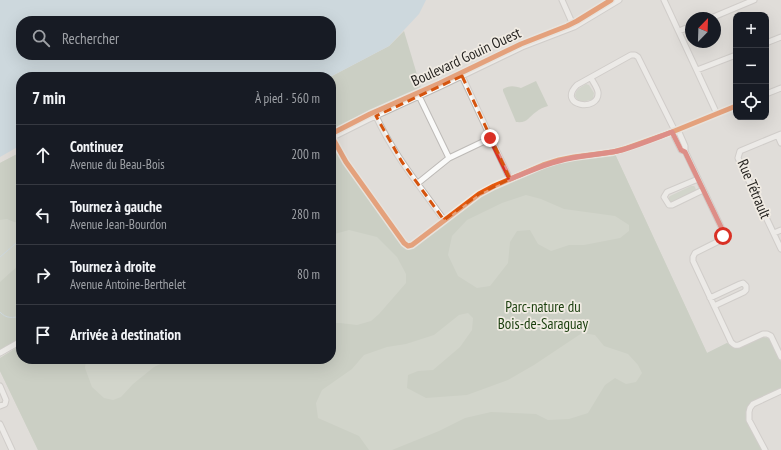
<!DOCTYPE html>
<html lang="fr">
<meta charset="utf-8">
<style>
:root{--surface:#171b24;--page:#20242c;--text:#f1f3f6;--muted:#9ea1a6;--line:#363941}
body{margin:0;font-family:"PT Sans Narrow",sans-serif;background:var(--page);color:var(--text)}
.controls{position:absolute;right:12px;top:12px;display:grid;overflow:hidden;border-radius:8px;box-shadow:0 4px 16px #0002}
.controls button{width:36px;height:36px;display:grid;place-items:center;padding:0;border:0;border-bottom:1px solid var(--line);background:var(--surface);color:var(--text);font:20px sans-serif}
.compass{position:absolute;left:685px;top:12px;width:36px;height:36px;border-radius:50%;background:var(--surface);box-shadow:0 4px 16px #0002;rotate:23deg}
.stop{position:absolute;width:12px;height:12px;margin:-9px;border:3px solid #d93025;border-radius:50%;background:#fff}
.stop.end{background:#d93025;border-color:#fff;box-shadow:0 1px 4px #0008}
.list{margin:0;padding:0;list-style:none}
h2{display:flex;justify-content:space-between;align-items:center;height:52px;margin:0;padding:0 16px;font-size:17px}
h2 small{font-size:13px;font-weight:400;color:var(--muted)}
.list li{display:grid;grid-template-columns:26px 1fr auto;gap:12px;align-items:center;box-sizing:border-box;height:60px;padding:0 16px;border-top:1px solid var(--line)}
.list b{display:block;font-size:15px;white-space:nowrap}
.list p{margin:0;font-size:13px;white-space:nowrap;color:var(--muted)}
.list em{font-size:13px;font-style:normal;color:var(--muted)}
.icon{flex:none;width:22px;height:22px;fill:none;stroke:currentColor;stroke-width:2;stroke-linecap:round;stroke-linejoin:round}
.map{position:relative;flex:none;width:781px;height:450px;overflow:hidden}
.search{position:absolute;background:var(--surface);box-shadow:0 4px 16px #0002;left:16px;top:16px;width:320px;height:44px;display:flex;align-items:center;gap:10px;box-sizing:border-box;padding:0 14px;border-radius:16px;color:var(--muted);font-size:15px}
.panel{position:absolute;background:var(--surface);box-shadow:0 4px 16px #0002;left:16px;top:72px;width:320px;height:292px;border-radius:16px}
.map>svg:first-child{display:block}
.green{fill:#c1ccbb}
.forest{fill:#b2bfab;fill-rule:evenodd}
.water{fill:#b6d2e3;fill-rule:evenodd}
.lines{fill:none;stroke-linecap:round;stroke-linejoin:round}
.stream{stroke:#b6d2e3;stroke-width:1}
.minor-casing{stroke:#bdbab7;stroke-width:7}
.minor{stroke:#fafaf9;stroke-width:5}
.cycleway-casing{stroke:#f0ebe3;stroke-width:8}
.cycleway{stroke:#e8590c;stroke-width:5}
.route{stroke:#d93025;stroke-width:5}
.marked{fill:none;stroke:#d5540e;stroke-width:3;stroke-dasharray:8 5;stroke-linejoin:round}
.labels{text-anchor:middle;stroke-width:3.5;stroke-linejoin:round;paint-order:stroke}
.street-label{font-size:15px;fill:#272522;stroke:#f0ebe3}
.park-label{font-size:15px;fill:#1a3e0d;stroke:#f0ebe3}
</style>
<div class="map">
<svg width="781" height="450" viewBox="0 0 781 450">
<rect width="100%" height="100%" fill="#e0ddd9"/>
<!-- green -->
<path class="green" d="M586,84L589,85L594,93L593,99C588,101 583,102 578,101L575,96C576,89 580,88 586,84Z
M331,145L402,245L408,248L476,199L615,154L707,353L727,343L733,347L739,348L763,337L767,338L781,362L748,407L746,412L747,420L763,450H38L0,371V358L21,345V359H331Z
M21,152V338L0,350V163Z
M691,186H694L695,187L696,190L694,192L673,202H671L669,200V197L670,196Z"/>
<!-- forest -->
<path class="forest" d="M404,31L421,88L331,131L330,77L389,46Z
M536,81L548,106C544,107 539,109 536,112C527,118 529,123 516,122L503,91V89C510,85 514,86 521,88Z
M331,145L402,245L408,248L487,191L532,171L547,166L566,161L615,154L707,353L727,343L733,347L739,348L763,337L767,338L770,339L781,362V389L748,407L746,412L747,420L763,450H392L439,431L465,418L491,412L536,414L548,420L569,419L588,413L605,385L615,378L626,384L636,382L642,373L638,365L628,354L604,346L595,335L582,333L534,365L508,380L467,395L426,398L407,388L408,375L418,371L433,370L460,347L472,330L473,318L468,313L459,315L434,335L406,344L387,347L364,355L352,369L322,390L316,403L318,418L359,436L369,450H38L0,371V358L21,345V359H86L85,368L92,387L104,398L113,400L121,397L133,384L154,367L167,361L173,359H331V323H340L357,325L371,321L379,314L406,283V274L397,257L377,237L349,230L331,235ZM526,195L541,199L564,209L615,216L629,225V231L620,238L584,245H569L551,251L538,244L530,230L517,231L510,242L508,263L490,286L477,288L458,276L448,255L452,236L467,220L502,203Z
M21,152V223L14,222L7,219L0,220V163Z
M21,263V338L0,350V282Z"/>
<!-- water -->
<path class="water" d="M0,0H426L419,14L389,46L330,77H21V145L0,157ZM21,21H331V55H21Z"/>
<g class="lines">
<!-- stream -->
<path class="stream" d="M0,257L21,239
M0,312C6,319 13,318 21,316"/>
<!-- minor casing -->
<g class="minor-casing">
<path id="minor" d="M562,0L574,27
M664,0L717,114
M711,18L754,0
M679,31L691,26
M766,43L781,37
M697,70L736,55
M462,76L510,179
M591,78C593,82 597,87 598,92C600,113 556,106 577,85L631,55H635L638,57L675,131
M766,94L781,88
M419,96L449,158
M376,116C393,154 420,186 444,220
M678,130L685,146V151L723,231V235L721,240L695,253L693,257V261L731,342C734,345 735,346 739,345L763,334H767L771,336L781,357
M672,132L681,150L685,151
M781,134L740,151L738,158L781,249
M778,136L781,143
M332,137L346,162L404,243L408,246L412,245L479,194L494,186L543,165L559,160L574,157L613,152L624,149L672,132L736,106
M331,138L367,120L441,86L522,47L574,27L619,0
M698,179L667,192L664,197L669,205H672L703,190
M418,183L449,158L491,138
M774,233L781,230
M710,298L740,284L743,283L746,286V290L744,292L714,306
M0,353L21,341
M0,386L6,400L5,404L0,406
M0,424L12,450
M765,450L749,420V412L750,408L753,404L781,391"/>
</g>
<!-- minor -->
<use href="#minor" class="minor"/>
<!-- cycleway casing -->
<g class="cycleway-casing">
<path id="cycleway" d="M331,134L370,114L440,83L521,44L567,26L577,21L611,0
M332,137L346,162L404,243L408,246L412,245L479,194L494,186L543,165L559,160L574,157L613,152L624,149L672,132L736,106"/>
</g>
<!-- cycleway -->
<use href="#cycleway" class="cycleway"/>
</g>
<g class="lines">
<!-- route -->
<path class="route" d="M490,138L510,179C526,173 542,165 559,161C579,155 601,155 622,150C639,145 656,138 672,132L681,150L685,152L723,231V236"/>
</g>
<!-- marked area -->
<path d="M0 0H781V450H0ZM462,76L510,179L479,194L444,220L402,162L376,116Z" fill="#e0ddd9" fill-opacity=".55" fill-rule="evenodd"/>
<path class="marked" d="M462,76L510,179L479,194L444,220L402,162L376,116Z"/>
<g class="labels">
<!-- street labels -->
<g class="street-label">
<text transform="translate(466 57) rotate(-25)" y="5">Boulevard Gouin Ouest</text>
<text transform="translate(754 189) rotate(67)" y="5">Rue Tétrault</text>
</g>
<!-- park labels -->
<g class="park-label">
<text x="543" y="312">Parc-nature du<tspan x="543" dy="17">Bois-de-Saraguay</tspan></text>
</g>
</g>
</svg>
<div class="controls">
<button>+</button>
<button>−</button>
<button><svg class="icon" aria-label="locate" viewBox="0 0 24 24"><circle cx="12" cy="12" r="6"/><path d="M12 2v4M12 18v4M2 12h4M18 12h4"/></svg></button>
</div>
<svg class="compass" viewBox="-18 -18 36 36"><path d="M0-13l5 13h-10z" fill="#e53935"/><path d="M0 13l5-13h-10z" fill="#9ea1a6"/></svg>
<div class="stop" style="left:723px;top:236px"></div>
<div class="stop end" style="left:490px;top:138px"></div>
<div class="search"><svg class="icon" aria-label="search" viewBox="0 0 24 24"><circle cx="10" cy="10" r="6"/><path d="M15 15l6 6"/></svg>Rechercher</div>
<section class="panel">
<h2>7 min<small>À pied · 560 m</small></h2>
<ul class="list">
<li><svg class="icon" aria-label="ahead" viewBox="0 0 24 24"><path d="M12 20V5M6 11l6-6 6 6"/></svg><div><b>Continuez</b><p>Avenue du Beau-Bois</p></div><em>200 m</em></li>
<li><svg class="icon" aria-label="left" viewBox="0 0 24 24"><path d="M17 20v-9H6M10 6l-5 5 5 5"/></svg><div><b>Tournez à gauche</b><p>Avenue Jean-Bourdon</p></div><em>280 m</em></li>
<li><svg class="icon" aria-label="right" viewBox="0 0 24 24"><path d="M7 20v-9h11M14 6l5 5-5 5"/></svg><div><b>Tournez à droite</b><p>Avenue Antoine-Berthelet</p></div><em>80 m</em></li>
<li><svg class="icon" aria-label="arrive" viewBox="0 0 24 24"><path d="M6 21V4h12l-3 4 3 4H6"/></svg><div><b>Arrivée à destination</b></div></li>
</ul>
</section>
</div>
